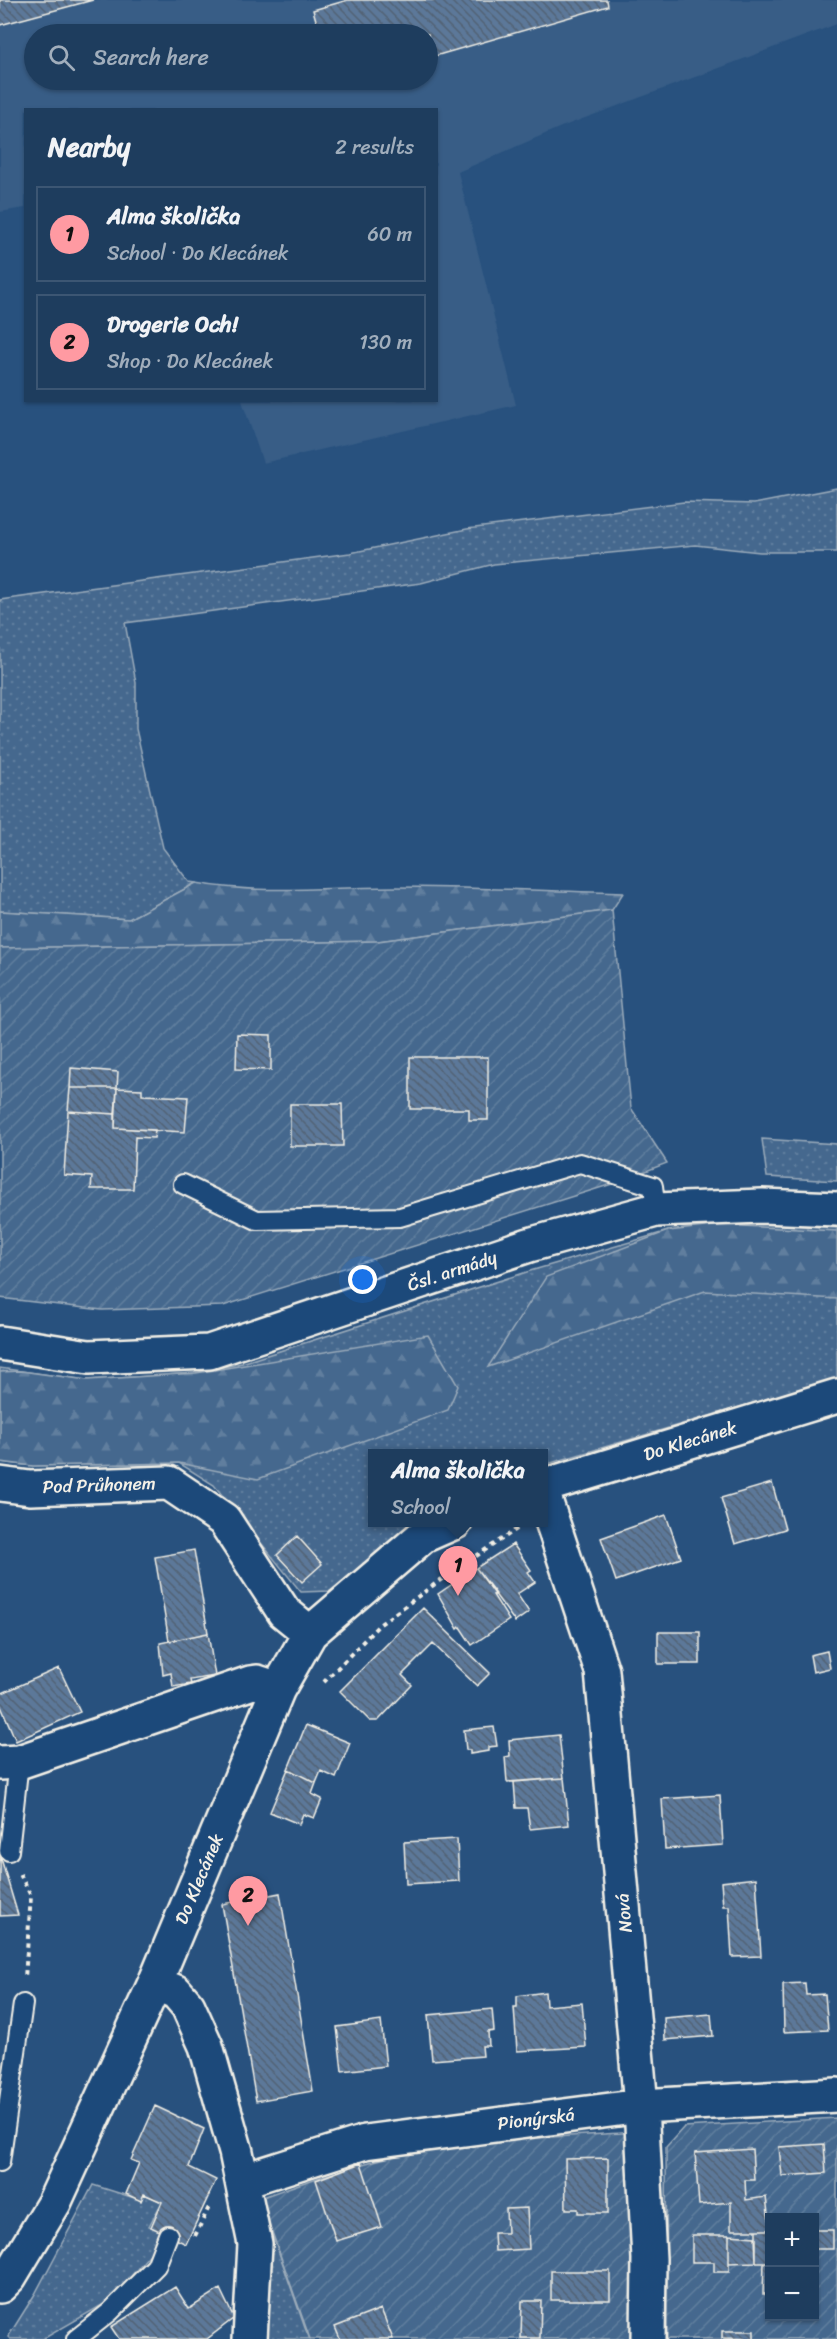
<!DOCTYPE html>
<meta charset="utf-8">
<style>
:root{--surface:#1e3d5e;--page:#2b4867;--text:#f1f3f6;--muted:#a1aebc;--line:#3c5673;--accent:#ff9aa2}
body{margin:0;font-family:Sriracha,sans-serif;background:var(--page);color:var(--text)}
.controls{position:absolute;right:18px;bottom:18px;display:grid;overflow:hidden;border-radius:0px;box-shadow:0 2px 4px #0004}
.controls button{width:54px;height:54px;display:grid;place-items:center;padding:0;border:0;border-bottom:2px solid var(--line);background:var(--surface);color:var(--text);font:30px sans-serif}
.you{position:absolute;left:363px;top:1280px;width:21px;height:21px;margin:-15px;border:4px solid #fff;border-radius:50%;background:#1a73e8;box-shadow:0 0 0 9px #1a73e833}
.badge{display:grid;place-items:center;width:39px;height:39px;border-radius:50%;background:var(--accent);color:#111;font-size:20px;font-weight:700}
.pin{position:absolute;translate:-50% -50px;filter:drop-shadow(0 2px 3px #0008)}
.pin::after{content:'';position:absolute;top:32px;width:21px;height:18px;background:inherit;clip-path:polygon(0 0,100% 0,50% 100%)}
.popup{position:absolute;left:368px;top:1449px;width:180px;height:78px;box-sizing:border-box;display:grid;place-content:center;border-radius:0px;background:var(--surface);filter:drop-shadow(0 2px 4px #0005);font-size:20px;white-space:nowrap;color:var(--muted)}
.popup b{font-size:22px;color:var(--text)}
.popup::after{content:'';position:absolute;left:50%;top:100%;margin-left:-12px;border:12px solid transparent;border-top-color:var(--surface)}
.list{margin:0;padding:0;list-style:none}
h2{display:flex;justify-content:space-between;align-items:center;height:78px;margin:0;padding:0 24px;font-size:26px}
h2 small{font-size:20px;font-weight:400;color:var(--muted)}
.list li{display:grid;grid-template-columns:39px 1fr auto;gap:18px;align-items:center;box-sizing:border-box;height:96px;margin:0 12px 12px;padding:0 12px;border:2px solid var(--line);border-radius:0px}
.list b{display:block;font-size:22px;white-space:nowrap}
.list p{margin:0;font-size:20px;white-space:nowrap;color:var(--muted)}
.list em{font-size:20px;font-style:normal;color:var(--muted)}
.icon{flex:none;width:33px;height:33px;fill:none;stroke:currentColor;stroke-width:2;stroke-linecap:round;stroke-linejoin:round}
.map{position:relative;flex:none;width:837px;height:2339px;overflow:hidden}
.search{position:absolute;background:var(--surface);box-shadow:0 2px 4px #0004;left:24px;top:24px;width:414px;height:66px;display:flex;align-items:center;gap:15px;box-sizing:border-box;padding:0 21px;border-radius:33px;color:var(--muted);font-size:22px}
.panel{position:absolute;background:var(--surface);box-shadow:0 2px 4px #0004;left:24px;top:108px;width:414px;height:294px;border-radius:0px}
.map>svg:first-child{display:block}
.built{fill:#375d86;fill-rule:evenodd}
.grass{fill:url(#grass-dots);stroke:#9cacbb;stroke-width:1.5}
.forest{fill:url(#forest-firs);stroke:#9cacbb;stroke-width:1.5}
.garden{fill:url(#garden-furrows);stroke:#9cacbb;stroke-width:1.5;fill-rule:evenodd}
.building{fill:url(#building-back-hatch);stroke:#f4f1e8;stroke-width:1.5}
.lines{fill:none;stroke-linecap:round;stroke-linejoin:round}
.lane-casing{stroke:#f4f1e8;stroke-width:22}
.street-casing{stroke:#f4f1e8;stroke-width:38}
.path{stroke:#f4f1e8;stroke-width:4;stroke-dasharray:4.5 4.5;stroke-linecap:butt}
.lane{stroke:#1f4a7a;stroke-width:18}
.street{stroke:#1f4a7a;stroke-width:33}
.labels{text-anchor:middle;stroke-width:4.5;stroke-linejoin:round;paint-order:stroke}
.street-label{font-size:18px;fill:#f4f1e8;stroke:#1f4a7a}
</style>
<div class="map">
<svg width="837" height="2339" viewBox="0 0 837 2339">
<defs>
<pattern id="grass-dots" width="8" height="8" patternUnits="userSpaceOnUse" patternTransform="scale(1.5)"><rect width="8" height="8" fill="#45688e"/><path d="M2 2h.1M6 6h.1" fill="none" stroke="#607e9e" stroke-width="1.8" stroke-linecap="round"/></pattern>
<pattern id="forest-firs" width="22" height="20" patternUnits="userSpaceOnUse" patternTransform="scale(1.5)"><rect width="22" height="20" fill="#45688e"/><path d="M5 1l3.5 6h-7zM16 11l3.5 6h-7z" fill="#607e9e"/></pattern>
<pattern id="garden-furrows" width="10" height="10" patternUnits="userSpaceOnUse" patternTransform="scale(1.5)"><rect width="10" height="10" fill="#45688e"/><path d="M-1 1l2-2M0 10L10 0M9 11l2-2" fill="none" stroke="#607e9e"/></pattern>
<pattern id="building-back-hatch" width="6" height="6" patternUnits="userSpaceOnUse" patternTransform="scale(1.5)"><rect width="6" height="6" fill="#5b7899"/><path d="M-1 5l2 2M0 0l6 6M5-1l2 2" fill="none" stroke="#536274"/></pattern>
</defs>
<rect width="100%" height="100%" fill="#28517e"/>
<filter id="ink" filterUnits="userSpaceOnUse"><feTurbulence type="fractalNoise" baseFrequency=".0167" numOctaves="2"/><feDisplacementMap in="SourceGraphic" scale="12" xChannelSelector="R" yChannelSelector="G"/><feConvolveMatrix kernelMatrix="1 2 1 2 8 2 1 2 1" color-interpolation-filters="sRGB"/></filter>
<g filter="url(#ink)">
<!-- built -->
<path class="built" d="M0,0H837V24L561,127L458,172L516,405L263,463L242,401L436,400V110H26L25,208L0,212ZM34,34H428V80H34Z"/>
<!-- grass -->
<path class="grass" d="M837,488V552H760L695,545L494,564L421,583L125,623L136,683V729L163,848L189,882L196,883L129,919L0,911V600L350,553L467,529L684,502L754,504Z
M762,1139L837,1144V1181L767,1177Z
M777,1224L837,1228V1378L544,1465V1454H372V1522L414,1523L330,1591L301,1592L214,1485L179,1463L33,1466L0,1462V1368L87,1380L196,1373L242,1363L530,1271L668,1231L723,1225Z
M93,2185L141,2200L144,2194L162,2202L149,2226L160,2231L154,2249L111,2300L43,2339H10L8,2337L35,2294Z
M260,2198L305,2328L310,2339H262Z"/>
<!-- forest -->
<path class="forest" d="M196,883C262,895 329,887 396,887C471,887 547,891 623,893L612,910L378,941L0,948V911L129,919Z
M723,1225L837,1231V1299L705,1291L488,1367L546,1277L668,1231Z
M428,1335L458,1386L448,1410L258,1479L179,1463L33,1466L0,1462V1372L21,1371L87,1380L196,1373Z"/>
<!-- garden -->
<path class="garden" d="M612,910L631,1108L667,1163L612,1184L223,1306L102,1310L0,1298V948L378,941Z
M837,2118V2339H667L666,2147L684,2127ZM770,2218H814V2316H770Z
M636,2132L635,2339H310L260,2198C301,2183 343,2168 386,2158C467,2138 553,2138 636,2132Z"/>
<!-- building -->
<path class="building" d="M0,0H93L0,25Z
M348,0H607L608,6L428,58V34H320L313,10Z
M237,1034L271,1035V1070L236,1069Z
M410,1057H488V1120H469V1109H410Z
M71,1068L118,1072L117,1088H70Z
M70,1088H117L115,1114L68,1111Z
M117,1088L142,1089V1095L188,1097L185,1132L115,1128Z
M290,1104H342L343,1146H290Z
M68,1111L115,1114V1128L155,1130L154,1138L135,1137L133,1189H91L92,1177L64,1175Z
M772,1483L785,1529L735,1544L721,1498Z
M666,1515L681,1558L616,1581L601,1538Z
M297,1536L322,1564L302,1582L277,1555Z
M513,1544L531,1570L528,1572L535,1582L517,1594L529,1612L515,1622L476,1568Z
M194,1550L208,1633L169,1641L155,1557Z
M476,1568L496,1594L493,1595L509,1620L472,1645L460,1627L458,1629L438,1594Z
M423,1608L490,1673L477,1686L433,1644L402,1675L412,1685L378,1721H370L340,1691Z
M658,1632H700V1664H658Z
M208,1633L215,1676L190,1680L191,1684L173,1687L171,1673L163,1675L160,1643Z
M827,1651L830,1668L813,1672L810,1655Z
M59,1668L80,1712L16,1741L0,1704V1694Z
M306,1725L350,1743L336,1778L321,1771L316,1783L288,1769Z
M494,1727L497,1746L488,1747V1751L470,1754V1750H466L464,1730Z
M559,1735L564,1778L507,1782L505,1757L510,1756L509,1740Z
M288,1769L316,1783L312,1794L322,1799L314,1818L303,1814L299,1824L270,1812Z
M564,1778L569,1825L530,1829L527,1808H516L514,1782Z
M720,1795L723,1845L665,1849L662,1799Z
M457,1839L459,1881L406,1884L404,1842Z
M0,1855L5,1872L18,1915L0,1916Z
M756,1878L761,1956L732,1957L729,1906H723L721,1882Z
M280,1893L313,2091L256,2101L222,1904Z
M805,1983L806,1995L825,1994L828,2030L784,2032L783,1984Z
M545,1992L546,2006L582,2003L586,2047L517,2051L514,2007H517V1996Z
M492,2009L494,2031L488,2032L489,2046H482L483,2056L432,2060L428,2015Z
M711,2014L713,2036L665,2040L664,2018Z
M381,2021L386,2066L342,2071L337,2027Z
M155,2106L204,2129L189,2167L216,2180L186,2244L151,2227L162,2202L144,2194L141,2201L126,2194L139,2163L131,2160Z
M824,2144L826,2173L782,2176L779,2147Z
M752,2149L754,2180H745L746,2200L766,2197L770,2230H731V2202L699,2205L695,2153Z
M608,2158V2213H578V2209H566L565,2159Z
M361,2163L382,2227L336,2241L316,2180Z
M527,2208L529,2249L495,2251L494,2233H507L506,2209Z
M756,2230H770V2262H756Z
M814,2230H833V2249H814Z
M692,2235H729V2272H714V2262H692Z
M729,2235L755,2237L756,2262L729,2263Z
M764,2262H770V2294H763Z
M551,2271H610V2300H551Z
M175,2287L189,2309L220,2289L234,2318L207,2339H119L111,2327Z
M522,2301H541L540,2338H521Z
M381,2309L393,2339H340L335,2327Z
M722,2331H754V2339L722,2338Z"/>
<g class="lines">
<!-- lane casing -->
<g class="lane-casing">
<path id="lane" d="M183,1184L257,1220L400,1217L580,1163L653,1186L656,1210
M9,1851L19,1762
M0,2162L23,2004
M76,2339L110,2312L156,2266L168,2235"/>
</g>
<!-- street casing -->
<g class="street-casing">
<path id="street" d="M0,1343L89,1357L209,1352L529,1245L656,1210L762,1206L837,1209
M0,1484L30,1488L169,1483L224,1520L284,1612L310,1633
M544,1486L837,1396
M544,1497L602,1671L641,2106L649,2259L648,2339
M0,1763L19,1762L250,1683L257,1682L278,1689
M155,1983L176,1992L188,2006L206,2046L236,2152L255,2244L250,2339
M242,2181L365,2142L641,2106L837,2095
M0,2286L10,2276L54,2203L155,1983L278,1689L310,1633L423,1536L455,1522"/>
</g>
<!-- path -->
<path class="path" d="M324,1682L379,1625L446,1576L520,1527
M20,1874L31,1896L25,1978
M195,2236L210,2205"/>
<!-- lane -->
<use href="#lane" class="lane"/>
<!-- street -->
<use href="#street" class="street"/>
</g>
</g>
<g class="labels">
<!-- street labels -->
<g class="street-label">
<text transform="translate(452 1271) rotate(-18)" y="6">Čsl. armády</text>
<text transform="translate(690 1441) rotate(-17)" y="6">Do Klecánek</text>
<text transform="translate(99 1485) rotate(-2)" y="6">Pod Průhonem</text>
<text transform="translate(199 1879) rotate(-67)" y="6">Do Klecánek</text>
<text transform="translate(624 1913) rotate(-95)" y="6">Nová</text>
<text transform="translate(536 2119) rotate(-7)" y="6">Pionýrská</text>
</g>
</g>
</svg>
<div class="controls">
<button>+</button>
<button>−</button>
</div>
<div class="you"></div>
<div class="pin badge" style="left:458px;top:1596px">1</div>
<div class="popup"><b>Alma školička</b>School</div>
<div class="pin badge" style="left:248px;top:1926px">2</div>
<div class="search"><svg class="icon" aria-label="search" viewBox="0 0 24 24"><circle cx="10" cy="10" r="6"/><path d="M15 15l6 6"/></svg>Search here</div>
<section class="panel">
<h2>Nearby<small>2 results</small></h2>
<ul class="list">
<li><span class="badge">1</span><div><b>Alma školička</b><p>School · Do Klecánek</p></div><em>60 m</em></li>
<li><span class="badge">2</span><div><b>Drogerie Och!</b><p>Shop · Do Klecánek</p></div><em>130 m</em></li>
</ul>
</section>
</div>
